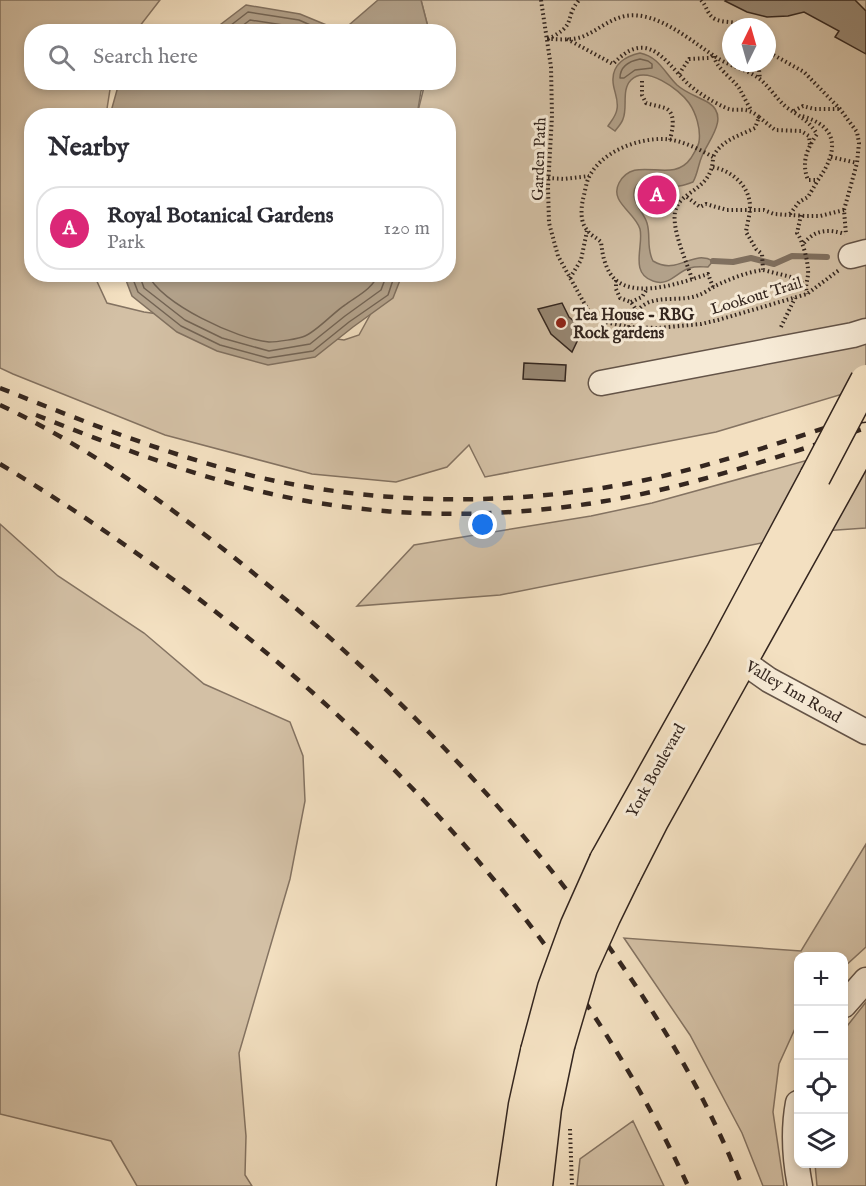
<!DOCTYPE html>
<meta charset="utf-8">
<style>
:root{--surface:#fff;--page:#f7f7f7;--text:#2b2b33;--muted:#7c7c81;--line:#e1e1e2;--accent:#db2777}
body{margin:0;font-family:"IM FELL English",serif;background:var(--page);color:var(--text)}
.controls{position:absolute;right:18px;bottom:18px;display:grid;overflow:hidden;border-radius:12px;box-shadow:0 3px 9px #0003}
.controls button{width:54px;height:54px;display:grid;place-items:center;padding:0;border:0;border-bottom:2px solid var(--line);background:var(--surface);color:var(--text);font:30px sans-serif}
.compass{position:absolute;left:722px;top:18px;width:54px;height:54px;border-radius:50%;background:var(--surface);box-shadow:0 3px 9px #0003;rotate:5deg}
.you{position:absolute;left:483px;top:525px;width:21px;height:21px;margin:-15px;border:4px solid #fff;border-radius:50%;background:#1a73e8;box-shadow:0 0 0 9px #1a73e833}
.badge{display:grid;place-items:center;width:39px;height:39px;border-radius:50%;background:var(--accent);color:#fff;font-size:20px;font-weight:700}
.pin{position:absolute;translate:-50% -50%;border:3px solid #fff;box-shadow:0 2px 6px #0006}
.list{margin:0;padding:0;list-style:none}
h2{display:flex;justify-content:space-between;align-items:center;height:78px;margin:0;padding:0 24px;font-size:26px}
h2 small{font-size:20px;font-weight:400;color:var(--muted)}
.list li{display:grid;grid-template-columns:39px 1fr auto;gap:18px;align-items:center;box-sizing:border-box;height:84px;margin:0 12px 12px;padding:0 12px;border:2px solid var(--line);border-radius:24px}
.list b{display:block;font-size:22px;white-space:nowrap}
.list p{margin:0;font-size:20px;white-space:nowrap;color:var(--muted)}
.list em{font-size:20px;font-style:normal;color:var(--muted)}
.icon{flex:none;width:33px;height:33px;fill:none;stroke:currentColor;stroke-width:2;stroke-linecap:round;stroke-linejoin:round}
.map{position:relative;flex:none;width:866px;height:1186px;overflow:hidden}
.search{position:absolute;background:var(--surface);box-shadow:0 3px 9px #0003;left:24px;top:24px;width:432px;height:66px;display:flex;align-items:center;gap:15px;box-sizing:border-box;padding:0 21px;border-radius:24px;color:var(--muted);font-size:22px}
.panel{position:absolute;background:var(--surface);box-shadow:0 3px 9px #0003;left:24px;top:108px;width:432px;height:174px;border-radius:24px}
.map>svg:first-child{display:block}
.green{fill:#d3c0a5;stroke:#847362;stroke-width:1.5;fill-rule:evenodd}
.water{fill:#b2a18a;stroke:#80705f;stroke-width:1.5}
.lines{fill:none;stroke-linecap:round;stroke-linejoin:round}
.shore{stroke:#736454;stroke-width:1.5}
.stream{stroke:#80705f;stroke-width:6}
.building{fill:#978773;stroke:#34261f;stroke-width:1.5}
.minor-casing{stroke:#645448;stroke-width:27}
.major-casing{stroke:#34261f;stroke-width:33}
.path{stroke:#34261f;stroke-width:4;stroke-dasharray:1.5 3;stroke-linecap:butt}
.minor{stroke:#f7ebd7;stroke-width:24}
.major{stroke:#f3e0c1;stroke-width:30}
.rail{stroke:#34261f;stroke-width:4.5;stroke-dasharray:10 10;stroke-linecap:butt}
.major-bridge-casing{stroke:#34261f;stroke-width:33;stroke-linecap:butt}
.major-bridge{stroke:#f3e0c1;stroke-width:30}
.poi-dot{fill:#8f2418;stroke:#f7ebd7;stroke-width:2}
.labels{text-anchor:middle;stroke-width:6;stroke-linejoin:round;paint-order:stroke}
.street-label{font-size:16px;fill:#34261f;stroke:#f7ebd7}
.poi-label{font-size:16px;font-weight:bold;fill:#34261f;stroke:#f7ebd7;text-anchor:start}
</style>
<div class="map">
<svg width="866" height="1186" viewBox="0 0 866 1186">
<rect width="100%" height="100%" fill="#f3e0c1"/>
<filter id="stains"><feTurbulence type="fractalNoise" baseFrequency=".00333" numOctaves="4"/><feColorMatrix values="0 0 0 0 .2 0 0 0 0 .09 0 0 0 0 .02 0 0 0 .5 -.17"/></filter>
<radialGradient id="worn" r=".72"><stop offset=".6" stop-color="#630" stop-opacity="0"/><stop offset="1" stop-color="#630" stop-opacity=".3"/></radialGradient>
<!-- green -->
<path class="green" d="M0,0H160L136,31L32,32V82L111,83L106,115L32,116V274L94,275L107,303L144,312L344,340L359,335L392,275L448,274V116L417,115L425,83L448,82V32L429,31L421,0H866V387L716,432L485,477L469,445L447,467L396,482L312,474L165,435L13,374L0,368ZM731,27H767V63H731Z
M866,444V528L822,531L500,595L357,606L414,545L591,516L652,503Z
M0,524L58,576L144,633L204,684L290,722L303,756L305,801L290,879L239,1053L246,1136L245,1175L252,1186H137L111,1141L0,1114Z
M866,844V947L844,967V956H798V1022L779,1064L773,1112L784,1186H763L742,1133L690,1035L624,938L801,951Z
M866,1002V1186H817L815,1164H844V1030Z
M633,1121L664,1186H577L580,1159Z"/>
<!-- water -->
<path class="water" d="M378,0H421L429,31H342Z
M246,5L300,14L341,31H212Z
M640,53C659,57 664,72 677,85C687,94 698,96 709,103C730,117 708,141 702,156C698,165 698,173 693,182C687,184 681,187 674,186C667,186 665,179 659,177C649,173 634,183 634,193C633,204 644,213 647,223C651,236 646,248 653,261C678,276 692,249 713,261L708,267C702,267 696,266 690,268C676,272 669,287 653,281C629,273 644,246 640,229C635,212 609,202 619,183C635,153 672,186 691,158C694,153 698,147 699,142C701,129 696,113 689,103C679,89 646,65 631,80C621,90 628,107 623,119C622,123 618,127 615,131L608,126C612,120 616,116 617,109C619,99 613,90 613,81C612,64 626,56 640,53Z
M119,83V82L429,83L421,91L417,115H110Z
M124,275H402L393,298L353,327L315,357L268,365L217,351L177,332L132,296Z"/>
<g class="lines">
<!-- shore -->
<path class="shore" d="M222,32L248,12L299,20L326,32
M234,32L250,20L296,27L306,32
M640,59L648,61L652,64V68L635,70L624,78H620C620,66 630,61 640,59Z
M131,274L138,292L181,326L220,345L268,358L313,351L349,322L388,295L395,274
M139,274L144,288L185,320L222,338L269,351L310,344L345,316L381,290L387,274
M148,274C159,303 239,340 269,342C276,342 299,339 305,336C317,331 334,312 345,305C357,296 373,289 378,274"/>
<!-- stream -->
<path class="stream" d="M713,261L733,262L751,258L774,264L792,256L827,257"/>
</g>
<!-- building -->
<path class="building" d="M726,0H855L866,11V54L835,37L839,31L804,12L788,16L767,17L747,12L725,1Z
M562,303L569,317L583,329L572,352L551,334L538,309Z
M524,363L566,365L565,381L523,379Z"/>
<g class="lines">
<!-- minor casing -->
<g class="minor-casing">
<path id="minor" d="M851,256L866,252
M601,383L853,335L866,331
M727,653L742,661L769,680L866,732
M844,1005L866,980
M798,1103C793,1130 795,1160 800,1186"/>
</g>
<!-- major casing -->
<g class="major-casing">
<path id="major" d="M605,860L722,651L815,477
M625,876L653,821L866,438
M512,1186L524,1105L536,1051
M537,1186L546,1108L559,1046"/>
</g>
<!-- path -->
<path class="path" d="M541,0L551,67L552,116L548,187L549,223L558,256L588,310L605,322L629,327L658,328L701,324L718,320L807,294L839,270
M701,0C707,6 707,15 715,19C725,24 737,20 748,27
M731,37L729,40L731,41
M547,39C559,39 573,41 584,36C598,30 610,19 625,16C658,10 693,43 719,59C732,67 749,70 761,80C770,88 777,99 786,107C799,116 808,120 817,134C807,149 801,162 808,180H818C838,152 840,127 802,116
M548,39C578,24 563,20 579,0
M567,39L613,64C645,30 662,56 685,81C695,91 711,101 724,107C737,114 744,104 759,117L755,128C739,136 721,140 713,157
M767,49L770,53L804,72L840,109L857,132L859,143L857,163L844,210L846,235
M714,56C716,68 731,77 739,88C743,95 747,103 751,110
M754,63L759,70L760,79
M679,74L689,59L709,58L713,55
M642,81V95L646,103C652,105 659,106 665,108C677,113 672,131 670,140
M794,111L803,106L814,109H840
M759,117L775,130L801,131L809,136L810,145
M831,157L857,163
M713,167C732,171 750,186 750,207C750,215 747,224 746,232L756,249L762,254L763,270
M548,178L564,179L589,176
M687,197L700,207L706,204L727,210H764L774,214L806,216H820L844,210
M790,214L799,202L808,197L818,180
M801,215L797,233C803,241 809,264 808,275C807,283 805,285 807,294
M804,243C816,229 829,229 845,234
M570,278L581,260L587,231
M692,279C686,260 672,231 675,212C679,190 713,191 713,157C699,149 681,140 665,139C638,138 602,151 589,177C586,183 585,192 583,199C581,209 580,222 587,230C590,235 597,238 601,242C602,250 603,258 606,265C620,306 680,283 708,274L713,287
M616,280V289L620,298L631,302L637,311
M631,302L642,297L647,289
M629,327C632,316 640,304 653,301C668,297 684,301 699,295C704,293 710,289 715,286C730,279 747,272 763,270L795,278L805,285
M781,327L795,298
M570,1129L572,1186"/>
<!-- minor -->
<use href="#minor" class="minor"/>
<!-- major -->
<use href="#major" class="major"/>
<!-- rail -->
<path class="rail" d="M0,388C85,422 172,457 262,478C383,505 509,506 631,483C711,467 789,440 866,414
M0,405C93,449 177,511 257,576C373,670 478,775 569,893C639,984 700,1079 742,1186
M36,415C109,444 183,472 259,491C366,517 479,520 587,504C682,490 775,458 866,428
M0,464C287,637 547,878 688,1186"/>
<!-- major-bridge casing -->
<g class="major-bridge-casing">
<path id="major-bridge" d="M815,477L866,380
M559,1046L582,968L605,917L625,876
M536,1051L553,988L576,925L605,860"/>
</g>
<!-- major-bridge -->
<use href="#major-bridge" class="major-bridge"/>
</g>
<!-- markers -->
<circle class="poi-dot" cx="561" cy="323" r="6"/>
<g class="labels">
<!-- street labels -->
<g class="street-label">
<text transform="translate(538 159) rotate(-88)" y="6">Garden Path</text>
<text transform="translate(756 295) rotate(-17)" y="6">Lookout Trail</text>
<text transform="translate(794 691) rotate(30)" y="6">Valley Inn Road</text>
<text transform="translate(655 770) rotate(-61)" y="6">York Boulevard</text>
</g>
<!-- poi labels -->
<g class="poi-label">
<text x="573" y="320">Tea House - RBG<tspan x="573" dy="18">Rock gardens</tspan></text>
</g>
</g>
<rect width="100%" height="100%" filter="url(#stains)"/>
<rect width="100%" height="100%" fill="url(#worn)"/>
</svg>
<div class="controls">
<button>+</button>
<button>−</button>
<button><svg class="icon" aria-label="locate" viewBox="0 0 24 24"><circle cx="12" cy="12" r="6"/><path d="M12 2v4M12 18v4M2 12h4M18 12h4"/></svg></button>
<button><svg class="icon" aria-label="layers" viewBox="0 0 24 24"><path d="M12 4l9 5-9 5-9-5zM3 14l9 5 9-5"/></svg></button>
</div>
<svg class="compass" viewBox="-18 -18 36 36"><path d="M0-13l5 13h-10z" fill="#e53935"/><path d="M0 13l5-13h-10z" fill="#7c7c81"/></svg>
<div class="you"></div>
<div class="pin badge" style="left:657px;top:195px">A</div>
<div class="search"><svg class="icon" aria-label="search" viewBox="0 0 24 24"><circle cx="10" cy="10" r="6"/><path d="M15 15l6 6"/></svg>Search here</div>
<section class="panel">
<h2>Nearby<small></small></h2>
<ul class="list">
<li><span class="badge">A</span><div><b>Royal Botanical Gardens</b><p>Park</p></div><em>120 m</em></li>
</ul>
</section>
</div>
